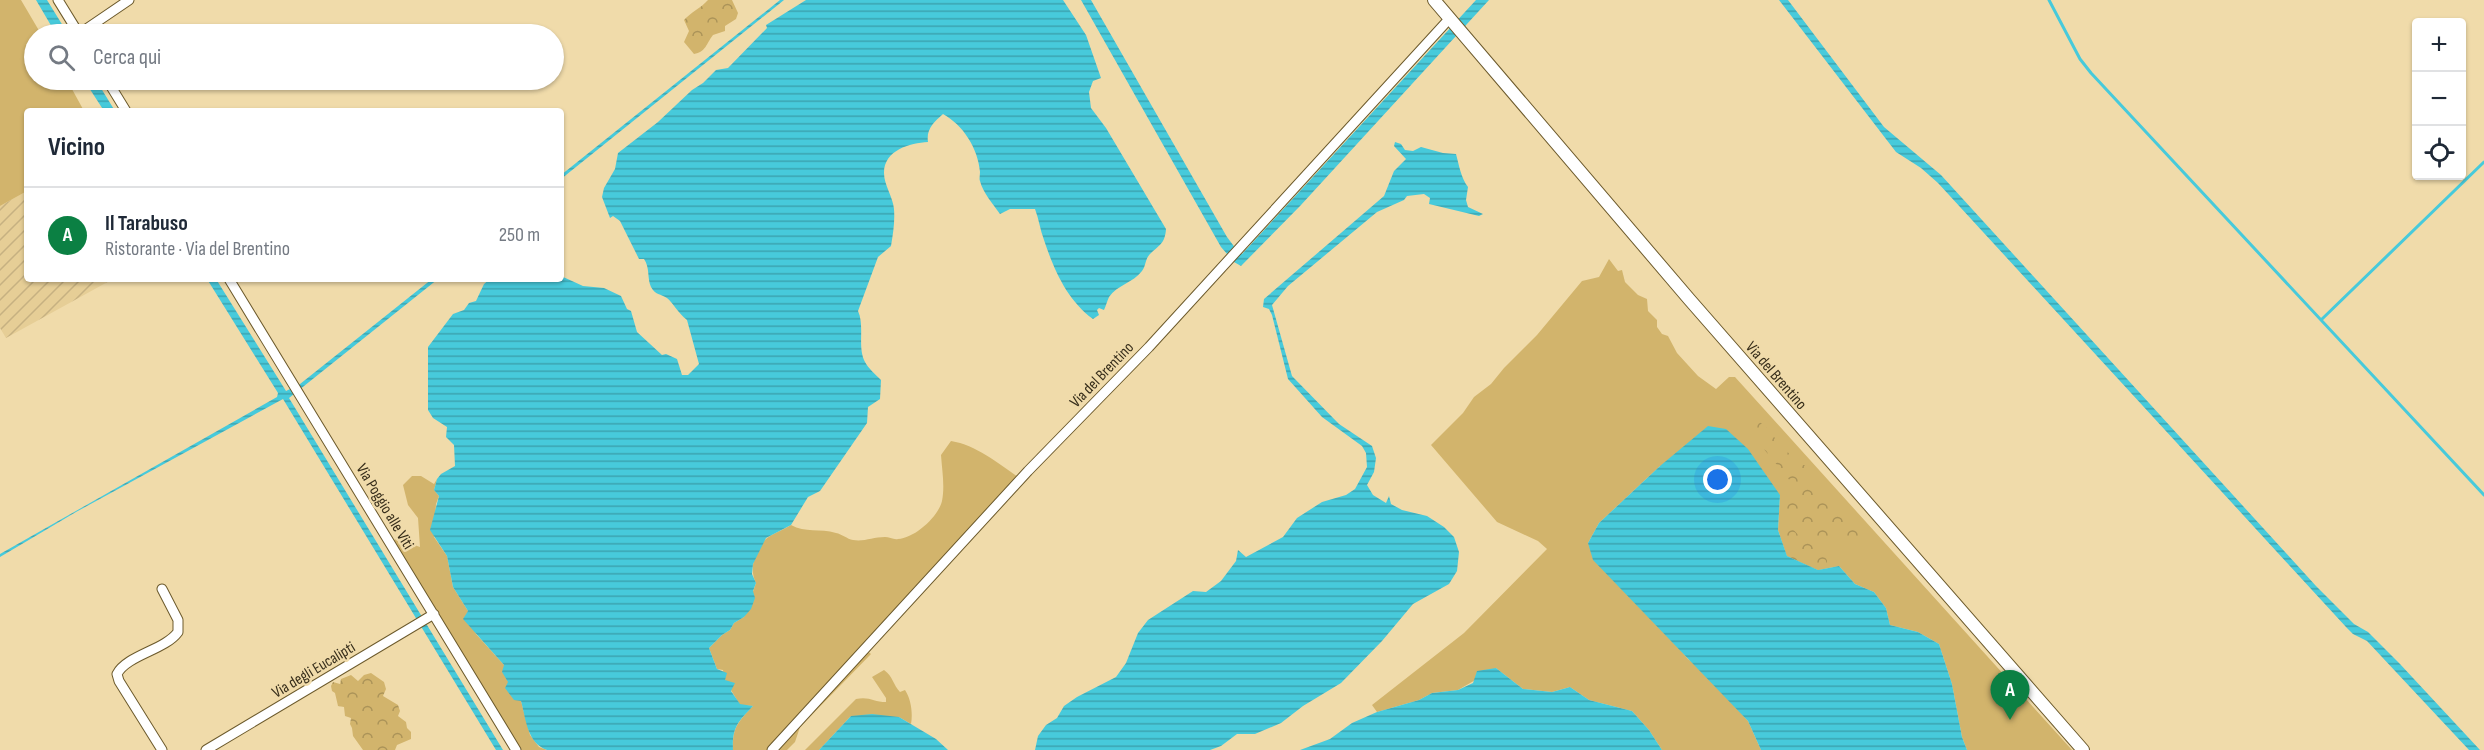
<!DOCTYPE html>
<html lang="it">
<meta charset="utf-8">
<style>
:root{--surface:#fff;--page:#f2f2f3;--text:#1f2937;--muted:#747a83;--line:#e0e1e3;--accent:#0b8043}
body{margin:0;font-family:"Sofia Sans Condensed",sans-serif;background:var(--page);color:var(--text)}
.controls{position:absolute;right:18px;top:18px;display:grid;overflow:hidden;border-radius:6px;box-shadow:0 2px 4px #0004}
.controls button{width:54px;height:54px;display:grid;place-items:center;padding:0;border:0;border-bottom:2px solid var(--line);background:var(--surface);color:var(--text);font:30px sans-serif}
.you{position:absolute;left:1718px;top:480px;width:21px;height:21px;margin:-15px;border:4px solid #fff;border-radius:50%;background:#1a73e8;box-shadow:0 0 0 9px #1a73e833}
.badge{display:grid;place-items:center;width:39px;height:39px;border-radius:50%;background:var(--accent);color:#fff;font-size:20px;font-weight:700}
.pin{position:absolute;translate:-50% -50px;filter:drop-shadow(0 2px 3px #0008)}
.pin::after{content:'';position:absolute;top:32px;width:21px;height:18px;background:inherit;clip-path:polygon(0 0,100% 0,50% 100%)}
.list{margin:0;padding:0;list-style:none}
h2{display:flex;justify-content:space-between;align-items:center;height:78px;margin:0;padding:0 24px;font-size:26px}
h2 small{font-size:20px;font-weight:400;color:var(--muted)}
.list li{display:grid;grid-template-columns:39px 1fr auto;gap:18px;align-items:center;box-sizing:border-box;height:96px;padding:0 24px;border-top:2px solid var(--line)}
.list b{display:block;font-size:22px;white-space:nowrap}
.list p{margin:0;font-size:20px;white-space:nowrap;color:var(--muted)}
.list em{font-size:20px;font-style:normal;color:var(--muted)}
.icon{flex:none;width:33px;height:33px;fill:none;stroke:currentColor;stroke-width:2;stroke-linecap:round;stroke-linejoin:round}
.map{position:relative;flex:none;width:2484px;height:750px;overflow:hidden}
.search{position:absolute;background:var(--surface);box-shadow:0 2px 4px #0004;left:24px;top:24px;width:540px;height:66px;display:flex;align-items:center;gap:15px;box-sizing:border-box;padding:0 21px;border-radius:33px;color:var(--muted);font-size:22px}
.panel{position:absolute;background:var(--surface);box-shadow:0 2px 4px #0004;left:24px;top:108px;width:540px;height:174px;border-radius:6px}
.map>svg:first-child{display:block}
.industrial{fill:url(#industrial-furrows)}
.green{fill:#d2b46c}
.forest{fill:url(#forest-crowns)}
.water{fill:url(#water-rules)}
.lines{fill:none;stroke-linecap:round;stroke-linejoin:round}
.stream{stroke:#47cadb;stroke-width:3}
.minor-casing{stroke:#6c5a2c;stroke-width:11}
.tertiary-casing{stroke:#6c5a2c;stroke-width:14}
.minor{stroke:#fff;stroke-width:9}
.tertiary{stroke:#fff;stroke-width:12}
.labels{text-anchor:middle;stroke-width:5;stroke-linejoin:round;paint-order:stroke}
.street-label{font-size:16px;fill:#372e1b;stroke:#f0dbaa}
</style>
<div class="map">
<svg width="2484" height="750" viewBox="0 0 2484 750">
<defs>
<pattern id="industrial-furrows" width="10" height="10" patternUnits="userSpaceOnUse" patternTransform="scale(1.5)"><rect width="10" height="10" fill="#e6ce96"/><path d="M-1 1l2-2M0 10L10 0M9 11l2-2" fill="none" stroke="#c6b181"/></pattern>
<pattern id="forest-crowns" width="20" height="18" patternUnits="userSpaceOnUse" patternTransform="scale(1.5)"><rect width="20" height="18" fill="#d2b46c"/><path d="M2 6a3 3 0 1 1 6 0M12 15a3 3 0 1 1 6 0" fill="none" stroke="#ab9358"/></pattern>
<pattern id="water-rules" width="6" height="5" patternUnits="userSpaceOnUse" patternTransform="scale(1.5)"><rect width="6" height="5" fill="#47cadb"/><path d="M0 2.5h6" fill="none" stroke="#3ca4b1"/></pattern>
</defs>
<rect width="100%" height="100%" fill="#f0dbaa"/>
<!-- industrial -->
<path class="industrial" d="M27,191V279H113L6,338L0,328V206Z"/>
<!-- green -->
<path class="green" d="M0,0H21L41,34H34V80H67L84,111H27V191L0,206Z
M1609,259L1618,271L1622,270L1625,282L1638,295L1647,299L1648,311L1657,320V327L1662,334L1668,336L1677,353L1698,376L1716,389L1729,377H1735L2072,750H1967L1962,737L1952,684L1939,644L1918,632L1890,625L1886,608L1874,592L1855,584L1839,566L1818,570L1787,556L1778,530L1780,495L1660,466L1599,523L1588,543L1688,659L1703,671L1748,721L1761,750H1662L1649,730L1632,711L1589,700L1570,687L1552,692L1523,689L1496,668L1458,690L1432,693L1419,700L1377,712L1372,705L1464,633L1547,549L1538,541L1497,522L1431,445L1463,413L1474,397L1491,384L1504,368L1537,335L1582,281L1599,277Z
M951,441C977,445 1000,465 1021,479L866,650L871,654L800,727L795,742L787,750H733C732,728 738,722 753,706L740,705L725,680L723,670L717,669L709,648L722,635L730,630L734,623L744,617L756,583C749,570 754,550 766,539C771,534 784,530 791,525C805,533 820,528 836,533C842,534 847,539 853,540C864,542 873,537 885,537C889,537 894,540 898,539C915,538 938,517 942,501C945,486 942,470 941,455Z
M412,476H421L434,484L437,479L434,490L439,496L436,504L434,537L447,556L453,587L468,611L476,634L504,665L521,701L530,735L539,747L547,750H516L390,541L397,539L420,547L418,518L408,505L403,485Z
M884,670C893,676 893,685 900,692L905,690C911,699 913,713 911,724L899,717L851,716L819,750H805L856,699C869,696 874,702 886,702V698L872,677Z"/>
<!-- forest -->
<path class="forest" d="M708,0H732L738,13L736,19L725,26V31L713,35C706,44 706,52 694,54L684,42L689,31L684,20C691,12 701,8 708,0Z
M1747,418C1769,419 1776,447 1793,456L1795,465H1805L1808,475L1813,477L1818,489C1832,489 1838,505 1849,511L1850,515L1858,522L1861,537L1858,540L1861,547L1851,551L1834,538L1825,540L1819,537L1814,538L1808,531L1800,530L1786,507L1785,502L1788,499L1789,491L1796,488L1744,425Z
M1789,525C1795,530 1799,538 1806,541C1819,547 1829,553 1827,568L1818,570L1787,556L1780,535L1783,526Z
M371,673L384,682L386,689L383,696L398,705L400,711L398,716L406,722L407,728L411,732V739L397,745L395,750H363L353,736L352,728L350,724L351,718L345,716L344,707L338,706L335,693L332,691L331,686L333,682L340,684L341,679L351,675L358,681L364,675Z"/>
<!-- water -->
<path class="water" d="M36,0H47L68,34H56Z
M780,0H784L561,179V175Z
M806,0H1063L1086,35L1101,78L1093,81L1089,92L1091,108L1106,128L1166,229C1165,244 1159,245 1150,254C1145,259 1146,266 1142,271C1133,283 1117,285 1109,297C1107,301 1106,306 1104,310L1099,308L1097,310L1099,315L1093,319C1067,300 1054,270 1044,240C1040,230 1039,219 1035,209H1010L1000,214C993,204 983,193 980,181C979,179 980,175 980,172C978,148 963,125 943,114C934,122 926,129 928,142C910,143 884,150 884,173C884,185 893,197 894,209C895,222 893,234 891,246L878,257L858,311C865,326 857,347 865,362C868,368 876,375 881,380L880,399L868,407L867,423L820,491L808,497L791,525L766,538L753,564L752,574L756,583L753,591L755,598L751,609L744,617L734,623L730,630L722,635L709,648L717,669L727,673L725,680L735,683L731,691L740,704L753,706C738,722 732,727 733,750H547C527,743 526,719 521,701L514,700L505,688L508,682L502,672L504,665L463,619L468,611L453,587L447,556L430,530L439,496L434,490L437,479L441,474L455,466L454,445L446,437L447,427L433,418L428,410V347L453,314L464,310L469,303L476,301L484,284L490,279H561V276L583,286L604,288L621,296L627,309L631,311L637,332L662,355L666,354L677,359L682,375H688L699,364L687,320C678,313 673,303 667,298C661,294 655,295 651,287C647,279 650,267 644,259H639L620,221L613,216L610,218L602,197L604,188L615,169L618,153L658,122L692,90L703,83L716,70L728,68L767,28L766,25Z
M1081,0H1091L1227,237L1239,253L1242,254L1476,0H1489L1301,205L1241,266L1234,262L1221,247Z
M1779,0H1788L1884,127L1941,175L2316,586L2354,624L2368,632L2400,664L2480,750H2469L2367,641L2353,634L2346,627L1938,183L1921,168L1896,152Z
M84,80H96L115,111H104Z
M1395,142L1401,144L1405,150L1413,151L1421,147L1443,153L1456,154C1459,165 1461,178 1468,187L1466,200L1468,207L1483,214L1479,216L1429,204L1430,198L1424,194L1407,196L1404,200L1377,212L1288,286L1272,305L1292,376L1339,424L1372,446L1376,458L1374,472L1367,485L1373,495L1386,503L1389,496L1391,504L1402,510L1427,516L1444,527L1454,537L1459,552L1457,571L1449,584L1413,604L1382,641L1341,683L1303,706L1281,723L1255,734H1237L1221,746L1210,750H1035L1038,736L1046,725L1057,718L1064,706L1077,697L1116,677L1126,663L1138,633L1148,620L1193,591L1206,592L1221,581L1236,561L1238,550L1246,557L1283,537L1297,518L1322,502L1346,495L1355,489L1367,467L1366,453L1362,446L1322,417L1288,379L1272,315L1269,309L1263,307L1264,299L1384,196L1394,171L1406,159L1394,146Z
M207,279H216L286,391L300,384L432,279H438L289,398L503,750H496L283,399L76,512L0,557V554L277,397L278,393Z
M1708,426L1726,429L1748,449L1780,495L1778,530L1787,556L1818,570L1839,566L1855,584L1874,592L1886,608L1890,625L1918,632L1939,644L1952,684L1962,737L1967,750H1761L1748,721L1593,560L1588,543L1599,523L1660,466Z
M1496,668L1523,689L1552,692L1570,687L1589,700L1632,711L1649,730L1662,750H1300L1330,739L1352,723L1377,712L1419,700L1432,693L1458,690L1473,683L1477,671Z
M872,714L899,717L936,739L948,750H819L851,716Z"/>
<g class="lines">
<!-- stream -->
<path class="stream" d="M2049,0L2080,59L2091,73L2484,495
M2321,320L2484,162"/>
<!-- minor casing -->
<g class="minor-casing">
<path id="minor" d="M58,0L79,34
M79,34L129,0
M107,80L126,111
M229,279L516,750
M162,589L178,620V632C165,650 127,655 117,674L119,681L162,750
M206,750L434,614
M772,750L1028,471L1149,347L1450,18"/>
</g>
<!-- tertiary casing -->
<g class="tertiary-casing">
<path id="tertiary" d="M1434,0L1689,299L2083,750"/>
</g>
<!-- minor -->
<use href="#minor" class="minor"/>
<!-- tertiary -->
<use href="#tertiary" class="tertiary"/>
</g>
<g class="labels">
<!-- street labels -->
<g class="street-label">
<text transform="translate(1101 374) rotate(-46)" y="6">Via del Brentino</text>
<text transform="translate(1777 375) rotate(49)" y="6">Via del Brentino</text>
<text transform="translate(386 506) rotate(59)" y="6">Via Poggio alle Viti</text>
<text transform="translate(313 669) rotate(-31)" y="6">Via degli Eucalipti</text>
</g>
</g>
</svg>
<div class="controls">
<button>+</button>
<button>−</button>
<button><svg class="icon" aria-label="locate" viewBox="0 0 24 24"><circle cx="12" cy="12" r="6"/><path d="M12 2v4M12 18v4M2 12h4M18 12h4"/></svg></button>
</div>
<div class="you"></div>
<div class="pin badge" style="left:2010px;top:720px">A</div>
<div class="search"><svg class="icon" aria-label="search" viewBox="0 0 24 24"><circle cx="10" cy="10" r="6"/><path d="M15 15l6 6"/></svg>Cerca qui</div>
<section class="panel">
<h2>Vicino<small></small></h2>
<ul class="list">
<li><span class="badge">A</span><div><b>Il Tarabuso</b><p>Ristorante · Via del Brentino</p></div><em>250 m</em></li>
</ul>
</section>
</div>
